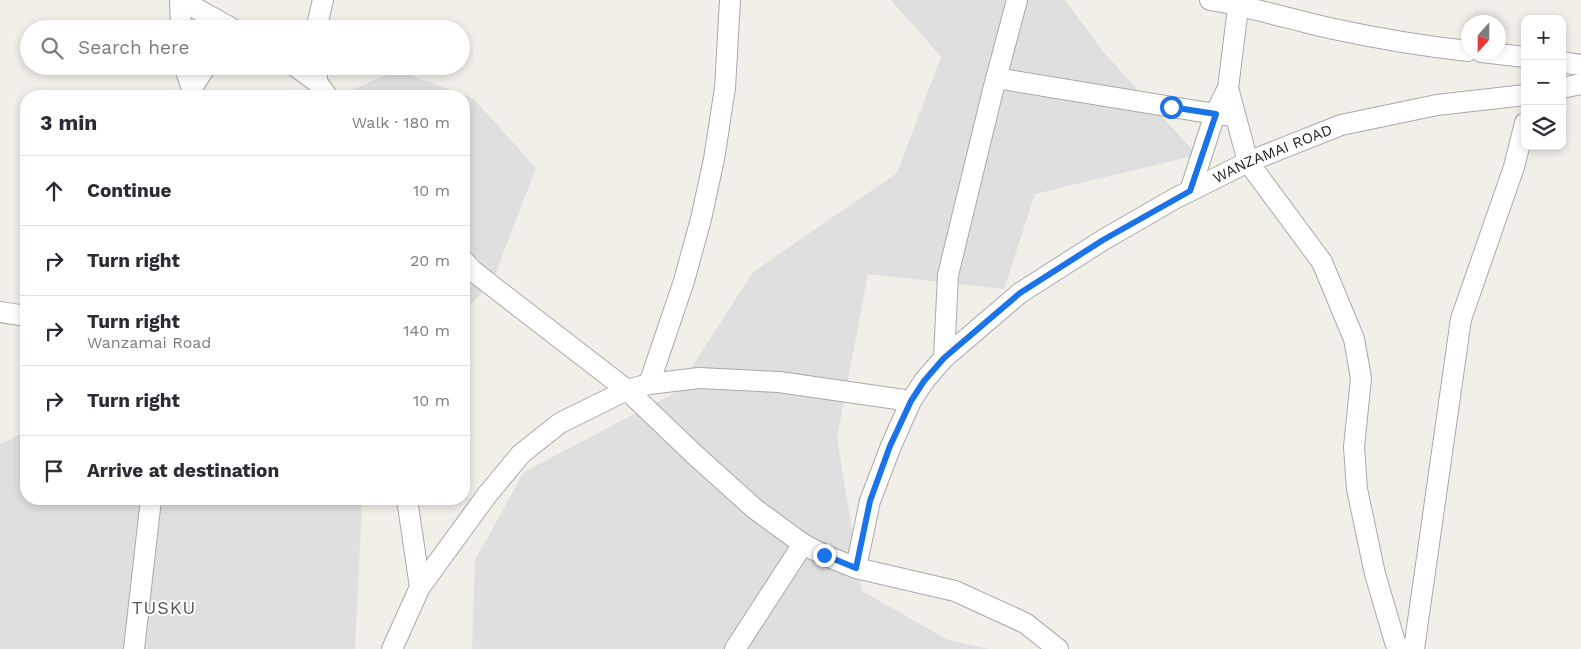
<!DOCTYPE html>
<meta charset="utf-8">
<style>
:root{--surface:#fff;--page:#f7f7f7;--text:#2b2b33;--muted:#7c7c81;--line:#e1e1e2}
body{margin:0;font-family:"Work Sans",sans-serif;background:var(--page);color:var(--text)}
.controls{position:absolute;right:15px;top:15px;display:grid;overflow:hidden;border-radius:10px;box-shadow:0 2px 8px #0003}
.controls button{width:45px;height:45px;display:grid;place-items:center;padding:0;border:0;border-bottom:1px solid var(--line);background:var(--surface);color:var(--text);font:25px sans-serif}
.compass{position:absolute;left:1461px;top:15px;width:45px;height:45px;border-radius:50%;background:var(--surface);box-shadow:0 2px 8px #0003;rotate:201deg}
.stop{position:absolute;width:15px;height:15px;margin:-11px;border:4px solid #1a73e8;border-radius:50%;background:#fff}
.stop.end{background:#1a73e8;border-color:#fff;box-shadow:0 1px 5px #0008}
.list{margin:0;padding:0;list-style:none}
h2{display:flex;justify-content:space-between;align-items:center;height:65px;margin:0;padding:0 20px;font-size:21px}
h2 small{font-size:16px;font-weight:400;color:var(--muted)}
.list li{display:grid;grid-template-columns:32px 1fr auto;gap:15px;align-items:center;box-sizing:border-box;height:70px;padding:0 20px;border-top:1px solid var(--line)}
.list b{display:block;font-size:19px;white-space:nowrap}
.list p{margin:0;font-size:16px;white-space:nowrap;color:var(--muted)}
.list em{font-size:16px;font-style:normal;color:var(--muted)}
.icon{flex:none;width:28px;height:28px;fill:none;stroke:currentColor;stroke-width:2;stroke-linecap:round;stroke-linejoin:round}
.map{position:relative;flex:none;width:1581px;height:649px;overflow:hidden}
.search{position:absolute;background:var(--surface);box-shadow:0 2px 8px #0003;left:20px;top:20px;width:450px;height:55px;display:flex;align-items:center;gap:12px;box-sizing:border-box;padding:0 18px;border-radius:28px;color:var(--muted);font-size:19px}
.panel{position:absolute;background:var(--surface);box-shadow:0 2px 8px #0003;left:20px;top:90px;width:450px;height:415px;border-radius:20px}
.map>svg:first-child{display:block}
.residential{fill:#e0dfdf}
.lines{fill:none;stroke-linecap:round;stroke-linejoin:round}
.street-casing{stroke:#a9a9a9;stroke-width:22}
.street{stroke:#fff;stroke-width:20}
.route{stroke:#1a73e8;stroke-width:6}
.labels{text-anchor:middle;stroke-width:4;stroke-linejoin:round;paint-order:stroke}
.street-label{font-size:15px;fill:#222;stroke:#fff}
.quarter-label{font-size:18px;letter-spacing:1px;fill:#555;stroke:#fff}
</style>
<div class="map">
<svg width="1581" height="649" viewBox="0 0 1581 649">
<rect width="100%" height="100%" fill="#f2efe9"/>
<!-- residential -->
<path class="residential" d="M891,0H1065L1101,49L1197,155L1035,194L1004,289L868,274L837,438L862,591L948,640L989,649H472L475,560L524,472L676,392L753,272L897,173L941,57Z
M397,70L474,99L536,168L491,285L464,310V96H339Z
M26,432V499H365L362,505L355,649H0V444Z"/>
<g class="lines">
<!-- street casing -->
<g class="street-casing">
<g id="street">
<path d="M180,0L181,29"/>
<path d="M181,0L233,29"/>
<path d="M1210,0C1251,7 1289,19 1329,28C1375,38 1422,46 1468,51"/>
<path d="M316,29L323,0"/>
<path d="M1481,52L1525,57"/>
<path d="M1562,62L1581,65"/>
<path d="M184,66L192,88L191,96"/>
<path d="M295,66L317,82"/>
<path d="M317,66V82L327,96"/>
<path d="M996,78L1215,114L1235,116"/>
<path d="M192,88L206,66"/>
<path d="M1228,88L1248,162L1322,262L1354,339L1361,378L1354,447L1357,489L1375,574L1395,642L1399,649"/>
<path d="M1562,88L1581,84"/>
<path d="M1190,191L1215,114L1228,88L1239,0"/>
<path d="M464,261L473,271L627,390L695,455L755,509L803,544L824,555L856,568L955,591L1025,623L1058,649"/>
<path d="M0,312L26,316"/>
<path d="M944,358L948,275L993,90L1017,0"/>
<path d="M649,384L684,281L701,219L714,159L725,88L730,0"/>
<path d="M407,499L420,587"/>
<path id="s1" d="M856,568L870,501L891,446L911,401L924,381L944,358L1020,293L1103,240L1174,199L1248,162L1341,125L1437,105L1525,95"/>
<path d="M134,649L151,499"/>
<path d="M392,649L420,587L487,495L521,454L560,423L627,390L649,384L699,378L779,382L911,401"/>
<path d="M735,649L803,544"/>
<path d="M1414,649L1461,319L1514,167L1525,123"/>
</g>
</g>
<!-- street -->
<use href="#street" class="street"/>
</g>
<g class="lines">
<!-- route -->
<path class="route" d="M824,555L856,568L870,501L890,446L911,401L924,381L944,358L1020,293L1103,240L1190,191L1216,114L1171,107"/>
</g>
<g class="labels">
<!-- street labels -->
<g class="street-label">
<text dy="5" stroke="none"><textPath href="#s1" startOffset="620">WANZAMAI ROAD</textPath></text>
</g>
<!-- quarter labels -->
<g class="quarter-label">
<text x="164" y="614">TUSKU</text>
</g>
</g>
</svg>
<div class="controls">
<button>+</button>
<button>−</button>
<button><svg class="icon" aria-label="layers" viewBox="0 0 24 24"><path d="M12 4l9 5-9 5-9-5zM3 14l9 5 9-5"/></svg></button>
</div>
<svg class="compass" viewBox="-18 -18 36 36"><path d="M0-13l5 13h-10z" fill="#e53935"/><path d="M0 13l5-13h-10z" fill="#7c7c81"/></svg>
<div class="stop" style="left:1171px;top:107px"></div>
<div class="stop end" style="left:824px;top:555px"></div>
<div class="search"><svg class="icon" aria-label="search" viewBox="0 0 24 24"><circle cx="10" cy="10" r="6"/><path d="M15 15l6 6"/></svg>Search here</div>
<section class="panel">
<h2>3 min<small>Walk · 180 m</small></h2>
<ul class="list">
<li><svg class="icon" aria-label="ahead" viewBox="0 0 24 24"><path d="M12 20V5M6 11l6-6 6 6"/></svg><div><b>Continue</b></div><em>10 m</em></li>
<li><svg class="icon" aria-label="right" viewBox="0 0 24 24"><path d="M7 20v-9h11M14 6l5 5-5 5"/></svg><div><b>Turn right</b></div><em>20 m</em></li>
<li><svg class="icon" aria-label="right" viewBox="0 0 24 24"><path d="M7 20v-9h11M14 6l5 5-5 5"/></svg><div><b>Turn right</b><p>Wanzamai Road</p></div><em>140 m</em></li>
<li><svg class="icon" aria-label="right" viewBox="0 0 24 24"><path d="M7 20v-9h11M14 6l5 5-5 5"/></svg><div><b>Turn right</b></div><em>10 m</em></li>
<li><svg class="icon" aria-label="arrive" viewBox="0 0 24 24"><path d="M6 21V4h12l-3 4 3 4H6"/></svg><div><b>Arrive at destination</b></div></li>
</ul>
</section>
</div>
